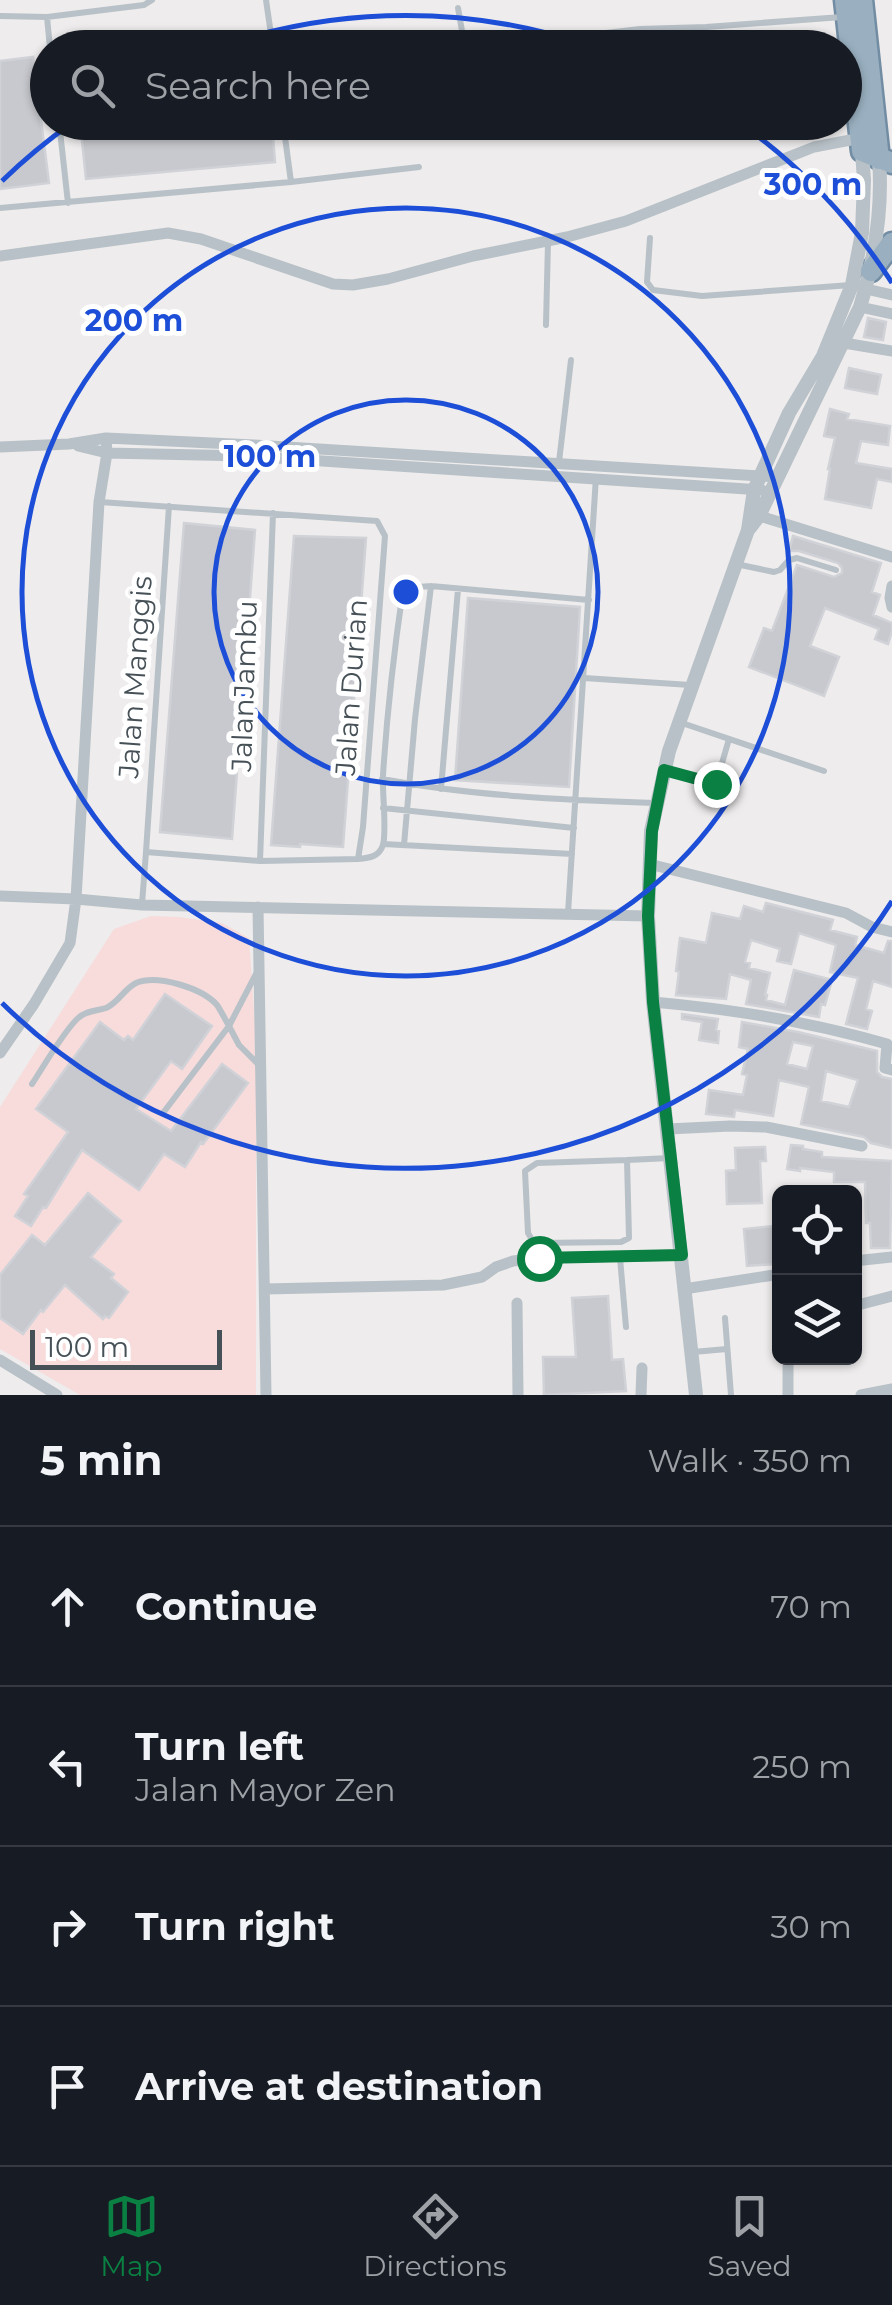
<!DOCTYPE html>
<meta charset="utf-8">
<style>
:root{--surface:#171b24;--page:#242831;--text:#f1f3f6;--muted:#9ea1a6;--line:#363941;--accent:#0b8043}
body{margin:0;font-family:Montserrat,sans-serif;background:var(--page);color:var(--text)}
.controls{position:absolute;right:30px;bottom:30px;display:grid;overflow:hidden;border-radius:15px;box-shadow:0 2px 8px #0004}
.controls button{width:90px;height:90px;display:grid;place-items:center;padding:0;border:0;border-bottom:2px solid var(--line);background:var(--surface);color:var(--text);font:50px sans-serif}
.scale{position:absolute;left:30px;bottom:25px;width:192px;box-sizing:border-box;padding-left:10px;border:5px solid #465057;border-top:0;font-size:28px;line-height:35px;white-space:nowrap;color:#465057;-webkit-text-stroke:8px #fff;paint-order:stroke}
.stop{position:absolute;width:30px;height:30px;margin:-22px;border:8px solid #0b8043;border-radius:50%;background:#fff}
.stop.end{background:#0b8043;border-color:#fff;box-shadow:0 2px 10px #0008}
.list{margin:0;padding:0;list-style:none}
h2{display:flex;justify-content:space-between;align-items:center;height:130px;margin:0;padding:0 40px;font-size:42px}
h2 small{font-size:32px;font-weight:400;color:var(--muted)}
.list li{display:grid;grid-template-columns:65px 1fr auto;gap:30px;align-items:center;box-sizing:border-box;height:160px;padding:0 40px;border-top:2px solid var(--line)}
.list b{display:block;font-size:38px;white-space:nowrap}
.list p{margin:0;font-size:32px;white-space:nowrap;color:var(--muted)}
.list em{font-size:32px;font-style:normal;color:var(--muted)}
.icon{flex:none;width:55px;height:55px;fill:none;stroke:currentColor;stroke-width:2;stroke-linecap:round;stroke-linejoin:round}
.map{position:relative;flex:none;width:892px;height:1395px;overflow:hidden}
.search{position:absolute;background:var(--surface);box-shadow:0 2px 8px #0004;left:30px;right:30px;top:30px;height:110px;display:flex;align-items:center;gap:25px;box-sizing:border-box;padding:0 35px;border-radius:55px;color:var(--muted);font-size:38px}
.sheet{height:770px;background:var(--surface)}
nav{display:flex;justify-content:space-around;align-items:center;box-sizing:border-box;height:140px;border-top:2px solid var(--line);background:var(--surface);font-size:28px;color:var(--muted)}
nav a{display:grid;justify-items:center;gap:5px}
nav .on{color:var(--accent)}
.map>svg:first-child{display:block}
.medical{fill:#f8dcdc}
.building{fill:#c7c9ce;stroke:#d0d2d7;stroke-width:2.5;fill-rule:evenodd}
.lines{fill:none;stroke-linecap:round;stroke-linejoin:round}
.trunk-casing{stroke:#728da3;stroke-width:25}
.path{stroke:#77c599;stroke-width:2.5;stroke-dasharray:8 5;stroke-linecap:butt}
.service{stroke:#b8c1c7;stroke-width:6}
.minor{stroke:#b8c1c7;stroke-width:11}
.tertiary{stroke:#b8c1c7;stroke-width:14}
.trunk{stroke:#9ab0c0;stroke-width:20}
.route{stroke:#0b8043;stroke-width:12}
.ring{fill:none;stroke:#1d4ed8;stroke-width:5}
.labels{text-anchor:middle;stroke-width:10;stroke-linejoin:round;paint-order:stroke}
.street-label{font-size:28px;fill:#465057;stroke:#fff}
.centre{fill:#1d4ed8;stroke:#fff;stroke-width:5}
.ring-label{font-size:30px;text-anchor:middle;font-weight:bold;fill:#1d4ed8;stroke:#fff;stroke-width:10;stroke-linejoin:round;paint-order:stroke}
</style>
<div class="map">
<svg width="892" height="1395" viewBox="0 0 892 1395">
<rect width="100%" height="100%" fill="#eeecec"/>
<!-- medical -->
<path class="medical" d="M151,916L179,917L222,923L249,938L256,1038V1395H80L0,1349V1107L114,929Z"/>
<!-- building -->
<path class="building" d="M264,32L266,48H181L180,40Z
M33,57L49,183L0,189V61Z
M80,122H272L275,162L86,179Z
M868,318L886,322L883,340L864,337Z
M849,368L881,375L877,394L845,388Z
M830,409L849,414L847,419L890,426L888,445L861,441L856,463L892,469V482L877,479L871,508L825,499L830,469H828L835,438L824,436Z
M184,523L255,530L232,839L160,832Z
M294,536L366,538L343,847L300,844V847L271,845Z
M793,536L881,563L872,592L880,595L873,615L892,623V631L888,644L875,639L879,629L825,608L810,646L839,657L824,696L749,667L764,628L772,631L797,565L834,577L842,573V568L838,563L799,551H789Z
M468,598L580,607L569,787L455,780Z
M766,903L833,920L830,930L857,937L855,945L884,953L888,941H892V987L873,981L866,1009L872,1011L867,1029L846,1024L858,978L830,972L836,945L799,933L791,964L777,961L780,949L751,940L745,962L750,963L749,968L770,973L765,995H767L766,1000L785,1005L794,970L832,980L825,1005L821,1004L819,1017L746,1004L751,980L730,974L726,999L676,995L679,972L676,971L680,938L706,943L712,913L740,919L744,906L763,912Z
M165,994L212,1026L182,1069L171,1061L136,1109L171,1131L222,1064L248,1083L203,1144L201,1142L185,1167L164,1154L139,1190L82,1150L46,1208L43,1207L31,1226L15,1216L28,1196L24,1194L68,1132L36,1109L100,1022L124,1040L128,1036L133,1040Z
M682,1014L718,1019L716,1030L719,1031L718,1043L699,1040L702,1022L682,1019Z
M742,1022L798,1032L877,1051V1072L882,1077L892,1079V1148L871,1143L864,1137L801,1124L809,1087L779,1080L773,1116L735,1110L734,1117L706,1114L709,1090L743,1095L747,1075L742,1074L748,1049L739,1047ZM793,1042L813,1046L807,1069L787,1064ZM826,1071L858,1080L849,1107L821,1101Z
M791,1145L803,1146V1149L822,1152V1157L892,1161L890,1248H871L870,1223H866L865,1182H834V1172L800,1168V1171L787,1169Z
M765,1147L766,1161H760L762,1203L727,1204L726,1171L736,1170L735,1148Z
M88,1193L121,1221L91,1257L114,1274L111,1278L128,1292L109,1318L105,1316L103,1319L65,1285L43,1312L41,1310L23,1334L0,1318V1275L32,1235L45,1245Z
M773,1226L777,1264L747,1266L744,1229Z
M608,1296L612,1360L623,1359L626,1391L544,1395L543,1357H576L572,1298Z"/>
<g class="lines">
<!-- trunk casing -->
<g class="trunk-casing">
<path id="trunk" d="M845,0L862,151L892,163
M862,0L879,159
M871,271L892,243"/>
</g>
<!-- path -->
<path class="path" d="M723,122L745,137L813,126L812,122"/>
<!-- service -->
<path class="service" d="M266,0L273,48
M458,8L465,48
M0,16L47,17L144,5L152,0
M47,17L50,48
M551,48L597,34L640,29L706,27L842,17
M59,122L68,203
M283,122L291,182
M0,208L291,182L419,167
M650,238L647,282L653,290L702,296L851,285
M546,325L548,242
M559,462L571,360
M100,502L377,521L385,536L363,827L358,859
M736,564L774,572L780,570L789,560L797,558L836,570
M584,678L690,685
M679,722L824,771
M666,771L716,784L729,739
M382,779C472,796 564,800 655,803
M441,789L458,589
M383,808L574,828
M383,844L572,854
M404,845L415,719L431,586
M146,852L169,506
M260,861L273,513
M142,904L146,852L260,861L358,859C369,858 379,857 383,845C387,830 382,793 383,775C387,713 394,651 403,590L406,588L431,586L589,600
M568,913L596,477
M257,972L229,1026L239,1045L260,1066
M32,1084C44,1066 62,1034 77,1019C85,1011 96,1011 106,1008C118,1003 124,989 136,983C157,974 202,988 217,1005C221,1011 225,1019 229,1026L163,1113
M627,1160L629,1238L621,1242L534,1243L528,1233L525,1171L537,1163Z
M627,1160L670,1158
M620,1258L626,1327
M725,1318L731,1395
M693,1352L727,1349"/>
<!-- minor -->
<path class="minor" d="M0,256L168,233L201,239L333,284L353,285L388,279L473,256L567,237L626,221L814,147L861,138
M866,289L892,295
M860,307L892,314
M844,343L892,351
M106,438L107,453L99,502L76,899L142,905L648,916
M78,446L107,453L247,456L762,490
M0,447L69,444L106,438L254,445L777,477
M753,514L892,557
M892,586L890,598L892,607
M649,864L846,913L872,927L892,932
M0,896L76,899L70,943L34,1004L0,1053
M258,907L266,1395
M653,1002C731,1009 811,1022 887,1044L885,1068L892,1070
M668,1129L730,1126L766,1127L862,1146
M854,1261L892,1257
M265,1289L443,1285L482,1277L496,1267L513,1261L539,1258L682,1255
M684,1289L780,1274
M517,1303L518,1395
M854,1306L892,1296
M0,1360L57,1395
M641,1395L642,1368
M788,1395V1358
M861,1395L892,1389"/>
<!-- tertiary -->
<path class="tertiary" d="M749,529L759,516L860,307C875,258 883,210 879,159
M696,1395L653,1002L648,916L651,831L669,751L748,530L754,490L789,413L823,356L852,285L862,233L864,180L862,151"/>
<!-- trunk -->
<use href="#trunk" class="trunk"/>
</g>
<g class="lines">
<!-- route -->
<path class="route" d="M539,1258L682,1255L653,1002L648,916L652,831L664,770L716,784"/>
</g>
<!-- distance rings -->
<g class="ring">
<circle cx="406" cy="592" r="192"/>
<circle cx="406" cy="592" r="384"/>
<path d="M892 901A576 576 0 0 1 2 1003M2 181A576 576 0 0 1 72 123M218 47A576 576 0 0 1 594 47M740 123A576 576 0 0 1 892 283"/>
</g>
<g class="labels">
<!-- street labels -->
<g class="street-label">
<text transform="translate(135 677) rotate(-86)" y="10">Jalan Manggis</text>
<text transform="translate(244 686) rotate(-88)" y="10">JalanJambu</text>
<text transform="translate(351 687) rotate(-86)" y="10">Jalan Durian</text>
</g>
</g>
<circle cx="406" cy="592" r="15" class="centre"/>
<g class="ring-label">
<text x="813" y="195">300 m</text>
<text x="134" y="331">200 m</text>
<text x="270" y="467">100 m</text>
</g>
</svg>
<div class="controls">
<button><svg class="icon" aria-label="locate" viewBox="0 0 24 24"><circle cx="12" cy="12" r="6"/><path d="M12 2v4M12 18v4M2 12h4M18 12h4"/></svg></button>
<button><svg class="icon" aria-label="layers" viewBox="0 0 24 24"><path d="M12 4l9 5-9 5-9-5zM3 14l9 5 9-5"/></svg></button>
</div>
<div class="scale">100 m</div>
<div class="stop" style="left:539px;top:1258px"></div>
<div class="stop end" style="left:716px;top:784px"></div>
<div class="search"><svg class="icon" aria-label="search" viewBox="0 0 24 24"><circle cx="10" cy="10" r="6"/><path d="M15 15l6 6"/></svg>Search here</div>
</div>
<section class="sheet">
<h2>5 min<small>Walk · 350 m</small></h2>
<ul class="list">
<li><svg class="icon" aria-label="ahead" viewBox="0 0 24 24"><path d="M12 20V5M6 11l6-6 6 6"/></svg><div><b>Continue</b></div><em>70 m</em></li>
<li><svg class="icon" aria-label="left" viewBox="0 0 24 24"><path d="M17 20v-9H6M10 6l-5 5 5 5"/></svg><div><b>Turn left</b><p>Jalan Mayor Zen</p></div><em>250 m</em></li>
<li><svg class="icon" aria-label="right" viewBox="0 0 24 24"><path d="M7 20v-9h11M14 6l5 5-5 5"/></svg><div><b>Turn right</b></div><em>30 m</em></li>
<li><svg class="icon" aria-label="arrive" viewBox="0 0 24 24"><path d="M6 21V4h12l-3 4 3 4H6"/></svg><div><b>Arrive at destination</b></div></li>
</ul>
</section>
<nav>
<a class="on"><svg class="icon" aria-label="map" viewBox="0 0 24 24"><path d="M3 6l6-2 6 2 6-2v14l-6 2-6-2-6 2zM9 4v14M15 6v14"/></svg>Map</a>
<a><svg class="icon" aria-label="directions" viewBox="0 0 24 24"><path d="M12 3l9 9-9 9-9-9zM9 14v-3h6M13 9l2 2-2 2"/></svg>Directions</a>
<a><svg class="icon" aria-label="saved" viewBox="0 0 24 24"><path d="M7 4h10v16l-5-4-5 4z"/></svg>Saved</a>
</nav>
